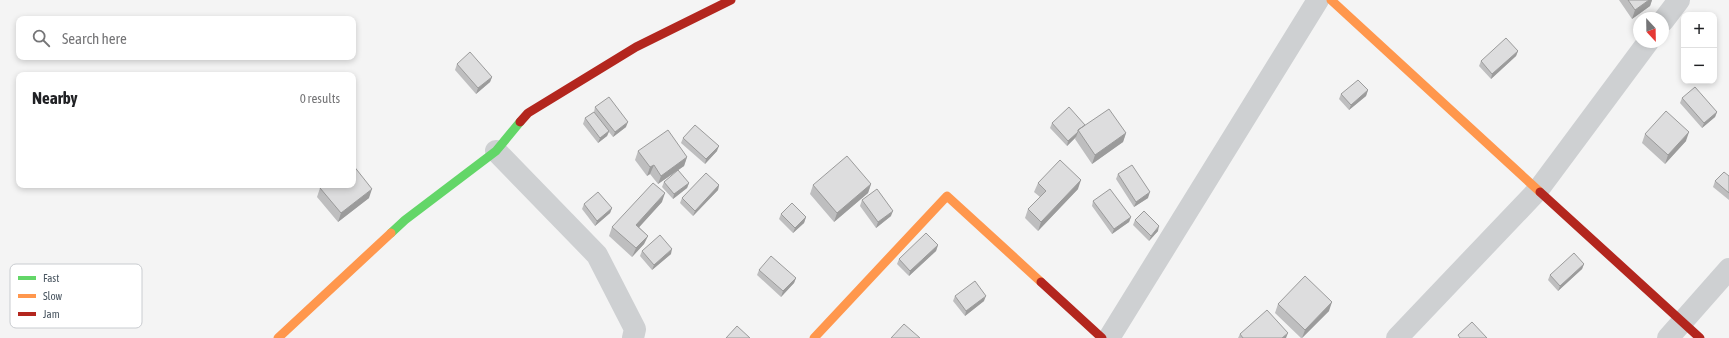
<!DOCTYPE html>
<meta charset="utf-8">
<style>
:root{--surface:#fff;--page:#f2f2f2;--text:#202124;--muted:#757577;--line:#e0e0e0}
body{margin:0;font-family:"Asap Condensed",sans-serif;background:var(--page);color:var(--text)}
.controls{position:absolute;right:12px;top:12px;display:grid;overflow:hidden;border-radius:8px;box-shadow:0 2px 6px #0003}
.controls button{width:36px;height:36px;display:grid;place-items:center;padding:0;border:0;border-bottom:1px solid var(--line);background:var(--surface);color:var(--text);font:20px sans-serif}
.compass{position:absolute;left:1633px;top:12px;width:36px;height:36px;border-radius:50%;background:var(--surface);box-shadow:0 2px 6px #0003;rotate:158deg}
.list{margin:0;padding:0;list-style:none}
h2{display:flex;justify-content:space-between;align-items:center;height:52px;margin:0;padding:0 16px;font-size:17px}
h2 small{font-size:13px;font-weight:400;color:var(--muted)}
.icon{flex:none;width:22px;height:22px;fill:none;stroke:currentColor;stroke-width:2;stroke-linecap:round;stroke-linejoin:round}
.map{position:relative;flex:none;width:1729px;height:338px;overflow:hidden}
.search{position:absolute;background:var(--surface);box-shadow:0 2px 6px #0003;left:16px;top:16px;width:340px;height:44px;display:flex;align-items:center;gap:10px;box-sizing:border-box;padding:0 14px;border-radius:8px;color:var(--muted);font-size:15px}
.panel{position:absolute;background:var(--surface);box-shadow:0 2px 6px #0003;left:16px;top:72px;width:340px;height:116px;border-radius:8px}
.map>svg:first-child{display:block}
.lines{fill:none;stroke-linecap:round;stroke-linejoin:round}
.street{stroke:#ced0d2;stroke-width:22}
.fast{stroke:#63d668;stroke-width:9}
.slow{stroke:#ff974d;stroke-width:9}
.jam{stroke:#b3261e;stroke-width:9}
.wall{fill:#bebebf}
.shaded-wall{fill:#9b9b9b}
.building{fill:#ddddde;stroke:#9b9b9b}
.key{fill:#fff;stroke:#c9ccd0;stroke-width:1}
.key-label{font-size:11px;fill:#4a5661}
</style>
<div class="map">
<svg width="1729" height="338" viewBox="0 0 1729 338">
<rect width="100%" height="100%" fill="#f4f4f4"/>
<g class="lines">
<!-- street -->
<path class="street" d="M1663,21L1679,0
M496,151L597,255L635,329L633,338
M1109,338L1318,0
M1397,338L1538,190L1648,42
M1668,338L1729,269"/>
<!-- fast -->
<path class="fast" d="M391,233L405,220L496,151L520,122"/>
<!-- slow -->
<path class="slow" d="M1331,0L1540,192
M278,338L391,233
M814,338L947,196L1041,282"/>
<!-- jam -->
<path class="jam" d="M520,122L528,113L636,47L731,0
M1540,192L1700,338
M1041,282L1102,338"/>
</g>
<!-- wall -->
<path class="wall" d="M1619,0H1652L1650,6L1632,19Z
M1518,51L1516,56L1491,79L1479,66L1481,61Z
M457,64L492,77L490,82L476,94L455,70Z
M1368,90L1366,96L1349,110L1339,99L1341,94Z
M1682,98L1717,112L1715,117L1702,128L1680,103Z
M595,107L626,127L613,137L609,132L607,136L598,143L583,124L585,118L594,112Z
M1052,123L1126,133L1123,142L1092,164L1075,139L1076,137L1067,146L1050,128Z
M1645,134L1686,141L1665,164L1642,143Z
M683,138L717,151L705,164L681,143Z
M638,151L687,157L684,166L658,184L650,174L647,176L635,160Z
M1118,174L1148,198L1134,207L1116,179Z
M1729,176V200L1713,187L1715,181Z
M664,182L689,183L687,188L673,199L662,187Z
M1038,183L1078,189L1038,231L1025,218L1028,209L1040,197L1034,192Z
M871,184L868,193L834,222L810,194L813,185Z
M719,185L718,190L693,216L680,203L682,198Z
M320,188L369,198L338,222L317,197Z
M862,200L891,216L876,228L860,206Z
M1093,201L1131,217L1129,222L1112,234L1092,206Z
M662,202L639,227L648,236L644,244L632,257L609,236L612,227Z
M584,204L612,208L610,213L595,226L582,209Z
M781,214L806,217L804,223L793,233L779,219Z
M1135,220L1158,231L1149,241L1133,225Z
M938,245L936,251L909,276L897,264L899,259Z
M642,251L671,254L652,270L640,256Z
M1584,264L1582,269L1558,291L1548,280L1550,275Z
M759,270L796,278L794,283L781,297L757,275Z
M955,296L984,301L965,316L953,301Z
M1278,304L1329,311L1302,338H1301L1275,313Z
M1240,334L1286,338H1238Z"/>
<!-- shaded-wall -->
<path class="shaded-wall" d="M1649,0H1652L1650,6L1632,19L1635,10Z
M1518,51L1516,56L1491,79L1492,74Z
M492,77L490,82L476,94L478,88Z
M1368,90L1366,96L1349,110L1351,105Z
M1717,112L1715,117L1702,128L1704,123Z
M628,122L626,127L613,137L615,132Z
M609,131L607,136L598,143L600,138Z
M1078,132L1076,137L1067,146L1068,141Z
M1689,132L1686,141L1665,164L1668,155Z
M1126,133L1123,142L1092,164L1095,155Z
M719,146L717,151L705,164L706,159Z
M687,157L684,166L658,184L661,176Z
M654,165L650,174L647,176L650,167Z
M1081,180L1078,189L1038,231L1041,222Z
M689,183L687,188L673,199L674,194Z
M871,184L868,193L834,222L837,213Z
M719,185L718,190L693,216L695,211Z
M372,189L369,198L338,222L341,213Z
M1150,192L1148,198L1134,207L1136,202Z
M665,193L662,202L633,234L636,225Z
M612,208L610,213L595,226L597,221Z
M893,211L891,216L876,228L878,222Z
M806,217L804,223L793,233L795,228Z
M1131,217L1129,222L1112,234L1114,229Z
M1159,226L1158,231L1149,241L1151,236Z
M648,236L644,244L632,257L636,248Z
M938,245L936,251L909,276L910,271Z
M672,249L671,254L652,270L654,265Z
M1584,264L1582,269L1558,291L1560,286Z
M796,278L794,283L781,297L783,291Z
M986,296L984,301L965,316L966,311Z
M1332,302L1329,311L1302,338L1305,330Z
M1288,333L1286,338H1282Z"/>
<!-- building -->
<path class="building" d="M1628,0H1649L1635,10Z
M1506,38L1518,51L1492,74L1481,61Z
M470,52L492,77L478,88L457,64Z
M1358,80L1368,90L1351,105L1341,94Z
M1695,87L1717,112L1704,123L1682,98Z
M609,97L628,122L615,132L595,107Z
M1069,107L1085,125L1078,130V132L1068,141L1052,123Z
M1109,109L1126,133L1095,155L1078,130Z
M1666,111L1689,132L1668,155L1645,134Z
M594,112L609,131L600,138L585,118Z
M695,125L719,146L706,159L683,138Z
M668,130L687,157L661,176L654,165L650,167L638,151Z
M847,156L871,184L837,213L813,185Z
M1060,160L1081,180L1041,222L1028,209L1046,191L1038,183Z
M353,165L372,189L341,213L320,188L324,185H353Z
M1132,165L1150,192L1136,202L1118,174Z
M678,170L689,183L674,194L664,182Z
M1724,172L1729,176V193L1715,181Z
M706,173L719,185L695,211L682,198Z
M653,183L665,193L636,225L648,236L636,248L612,227Z
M877,189L893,211L878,222L862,200Z
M1110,189L1131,217L1114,229L1093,201Z
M598,192L612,208L597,221L584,204Z
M792,203L806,217L795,228L781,214Z
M1144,211L1159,226L1151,236L1135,220Z
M926,233L938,245L910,271L899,259Z
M660,235L672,249L654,265L642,251Z
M1574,253L1584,264L1560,286L1550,275Z
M771,256L796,278L783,291L759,270Z
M1305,276L1332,302L1305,330L1278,304Z
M975,281L986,296L966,311L955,296Z
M1267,310L1288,333L1282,338H1243L1240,334Z
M1472,322L1487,338H1460L1458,335Z
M904,324L920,338H891Z
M737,326L750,338H726Z"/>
<!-- legend -->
<rect x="10" y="264" width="132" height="64" rx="6" class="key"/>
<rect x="18" y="276" width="18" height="4" fill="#63d668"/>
<rect x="18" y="294" width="18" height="4" fill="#ff974d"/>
<rect x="18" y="312" width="18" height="4" fill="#b3261e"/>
<g class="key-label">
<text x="43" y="282">Fast</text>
<text x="43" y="300">Slow</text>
<text x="43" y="318">Jam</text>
</g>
</svg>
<div class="controls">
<button>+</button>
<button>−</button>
</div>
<svg class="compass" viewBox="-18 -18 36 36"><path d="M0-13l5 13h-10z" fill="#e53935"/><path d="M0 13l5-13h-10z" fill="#757577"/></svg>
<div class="search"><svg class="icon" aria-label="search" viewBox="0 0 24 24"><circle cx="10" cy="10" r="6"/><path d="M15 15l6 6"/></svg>Search here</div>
<section class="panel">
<h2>Nearby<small>0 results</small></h2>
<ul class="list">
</ul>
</section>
</div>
